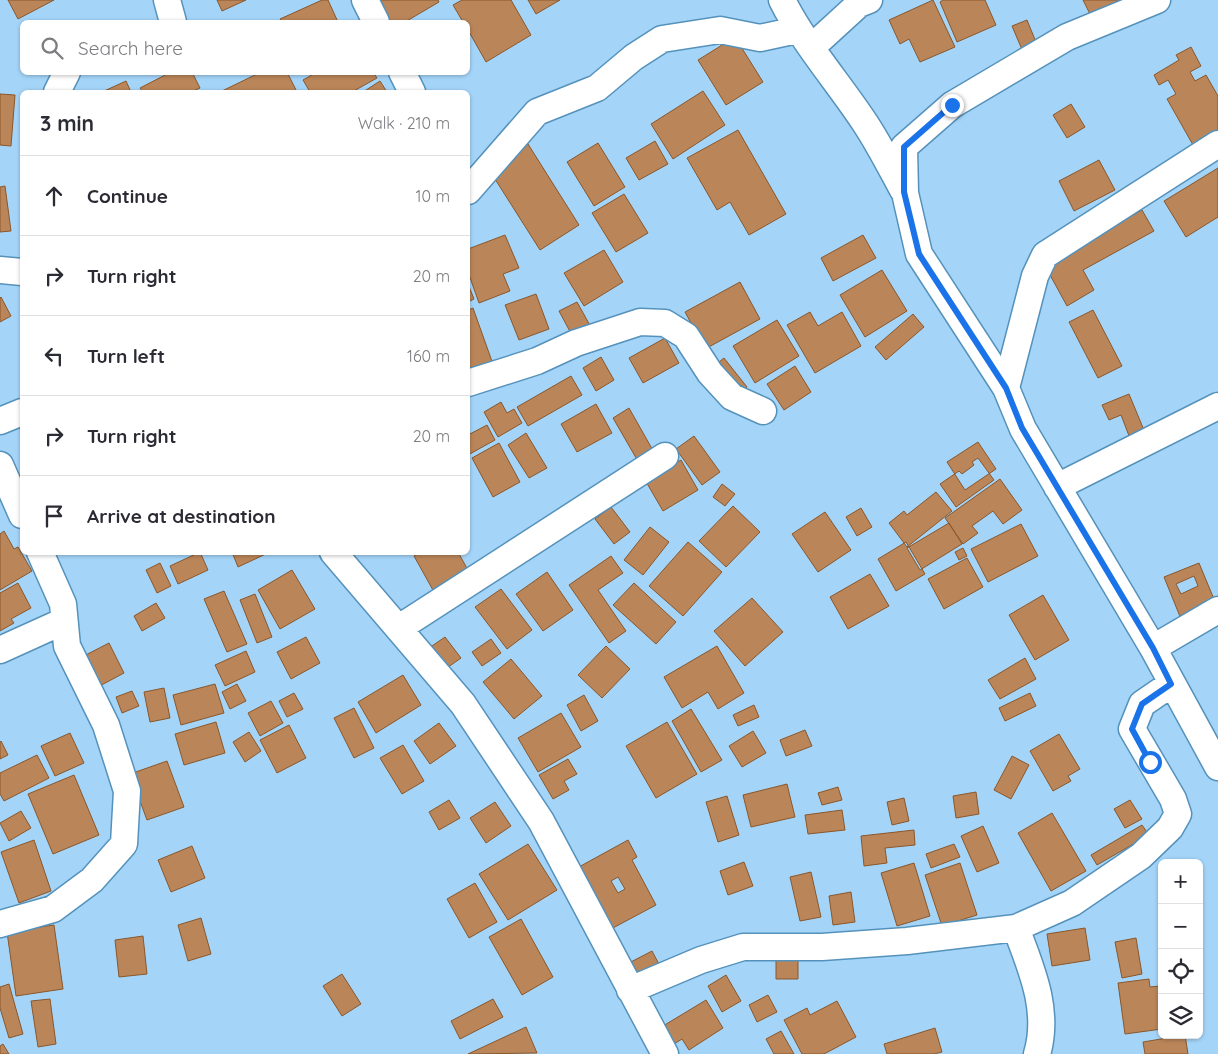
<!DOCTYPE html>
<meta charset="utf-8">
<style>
:root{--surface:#fff;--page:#f7f7f7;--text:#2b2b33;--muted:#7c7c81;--line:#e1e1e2}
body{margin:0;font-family:Quicksand,sans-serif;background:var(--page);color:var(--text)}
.controls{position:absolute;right:15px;bottom:15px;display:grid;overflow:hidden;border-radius:8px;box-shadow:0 1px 4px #0004}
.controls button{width:45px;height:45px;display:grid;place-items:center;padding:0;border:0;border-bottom:1px solid var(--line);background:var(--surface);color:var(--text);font:25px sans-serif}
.stop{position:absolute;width:15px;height:15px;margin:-11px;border:4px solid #1a73e8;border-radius:50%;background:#fff}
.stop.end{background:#1a73e8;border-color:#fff;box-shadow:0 1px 5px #0008}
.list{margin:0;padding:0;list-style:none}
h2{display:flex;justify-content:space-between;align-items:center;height:65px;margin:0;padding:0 20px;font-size:21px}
h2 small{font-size:16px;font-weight:400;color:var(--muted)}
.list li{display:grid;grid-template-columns:32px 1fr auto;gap:15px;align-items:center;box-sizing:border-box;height:80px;padding:0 20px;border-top:1px solid var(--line)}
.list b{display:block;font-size:19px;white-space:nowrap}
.list em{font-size:16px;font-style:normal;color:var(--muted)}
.icon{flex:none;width:28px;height:28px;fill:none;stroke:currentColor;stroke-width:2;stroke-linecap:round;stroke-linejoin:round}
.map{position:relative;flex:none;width:1218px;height:1054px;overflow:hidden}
.search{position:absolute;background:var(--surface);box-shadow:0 1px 4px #0004;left:20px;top:20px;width:450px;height:55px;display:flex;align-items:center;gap:12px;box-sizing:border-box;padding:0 18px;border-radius:8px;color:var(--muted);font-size:19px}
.panel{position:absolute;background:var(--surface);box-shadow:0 1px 4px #0004;left:20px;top:90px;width:450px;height:465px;border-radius:8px}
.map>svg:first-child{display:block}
.building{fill:#ba8559;stroke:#8a572b;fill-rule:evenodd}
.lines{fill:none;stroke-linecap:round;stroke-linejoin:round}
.street-casing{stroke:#5592bb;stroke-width:29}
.street{stroke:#fff;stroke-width:26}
.route{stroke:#1a73e8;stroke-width:6}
</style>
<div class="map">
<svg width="1218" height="1054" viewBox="0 0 1218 1054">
<rect width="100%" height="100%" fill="#a4d5f9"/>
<!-- building -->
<path class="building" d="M8,0H54L18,19Z
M217,0H246L222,11Z
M322,0H328L338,22H282L280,19Z
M374,0H438L439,2L405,22H388Z
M462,0H511L531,35L486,62L468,30V22H463L453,5Z
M528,0H560L536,14Z
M933,0L955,47L920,62L909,39L900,44L889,20Z
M943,0H985L996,25L957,42L940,2Z
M1083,0H1126L1094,22Z
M1027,20L1038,47L1023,52L1012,26Z
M735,37L763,82L726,105L698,60Z
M1191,47L1201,66L1190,72L1195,81L1206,75L1218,96V131L1193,145L1167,99L1176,94L1168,80L1159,85L1154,75L1179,60L1176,55Z
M171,72H192L200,88L191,92H143L140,88Z
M261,72H287L297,92H220Z
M317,72H373L377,78L352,92H310L303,80Z
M126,81L131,92H102Z
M380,81L387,92H363Z
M703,91L725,125L673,159L651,124Z
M0,94L15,95L11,146L0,145Z
M1071,104L1085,127L1067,138L1053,115Z
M738,130L786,214L749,235L730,202L717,210L687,158Z
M655,141L668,164L639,180L626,158Z
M598,143L625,187L594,206L567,162Z
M528,144L579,225L540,250L488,168Z
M1099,160L1115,190L1074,211L1059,181Z
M1218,168V217L1186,237L1164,201Z
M5,186L11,231L0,232V187Z
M624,194L648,233L616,252L592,213Z
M1142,210L1154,231L1083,270L1094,290L1067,306L1044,264Z
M505,235L519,268L503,274L510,291L479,303L468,272V249Z
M863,235L876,258L833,281L821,258Z
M604,250L623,282L584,306L564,273Z
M882,270L907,311L865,337L840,295Z
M740,282L760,319L705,349L685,312Z
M468,284L474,299L468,302Z
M536,294L549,329L519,340L505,305Z
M1,297L11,316L0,322V298Z
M577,302L592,329L574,339L559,311Z
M473,308L494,367L468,376V310Z
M1093,310L1122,366L1098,378L1069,322Z
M810,312L818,326L842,312L861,346L815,373L787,325Z
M913,314L924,327L886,360L875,347Z
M777,320L799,356L755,383L733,346Z
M665,338L679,363L643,383L629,358Z
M601,357L614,380L596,391L583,368Z
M724,358L747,387L732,399L709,370Z
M795,366L811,392L784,410L767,384Z
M571,376L582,395L528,426L517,407Z
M1129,394L1146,435L1131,441L1121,415L1109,420L1102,405Z
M501,402L507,413L514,409L522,423L498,437L484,412Z
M596,404L612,433L577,452L561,424Z
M629,408L655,454L639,463L613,418Z
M487,425L495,440L468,455V435Z
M526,433L547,468L529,478L508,445Z
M694,436L720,472L702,485L676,449Z
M978,442L996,469L965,490L947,462Z
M499,443L520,482L493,497L472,458Z
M978,458L994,480L956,507L940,484L959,471L962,474L974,465L972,462Z
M681,460L698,490L663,511L645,480Z
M1000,479L1022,510L1003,524L993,511L972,526L978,533L963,544L945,518Z
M722,484L735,494L725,506L713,497Z
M936,492L952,511L907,547L889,523L904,511L907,515Z
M733,506L760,532L726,567L699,541Z
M611,507L630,532L614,544L595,519Z
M861,508L872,527L857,536L846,517Z
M825,512L851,550L818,572L792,534Z
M949,523L962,544L920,570L907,548Z
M1021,524L1038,556L988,582L971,549Z
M650,527L669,542L643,575L624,560Z
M4,531L14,549L18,547L32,571L0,590V534Z
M688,542L722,572L683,616L649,586Z
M906,542L925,574L896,591L878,559Z
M963,548L967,556L959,560L955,552Z
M200,552L208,570L178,584L170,566Z
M232,552H270L238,567Z
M421,552H458L469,572L434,592L414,556Z
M611,556L623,573L598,590L626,631L609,643L569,585Z
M967,558L983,587L944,609L928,579Z
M160,563L171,586L157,593L146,570Z
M1199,563L1216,604L1181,619L1164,577ZM1194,576L1198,586L1181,594L1176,584Z
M292,570L315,609L280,629L258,590Z
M547,572L573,610L543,631L516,594Z
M870,574L889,606L848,629L830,597Z
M18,583L31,608L11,619L14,623L0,631V593Z
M634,583L676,622L656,644L613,605Z
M501,589L532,630L507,649L475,607Z
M224,591L247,644L227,652L204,599Z
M255,594L272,637L257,643L240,600Z
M1043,595L1069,640L1035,660L1009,615Z
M752,598L783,632L745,666L714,631Z
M156,603L165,618L142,631L134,616Z
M306,637L320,663L291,679L277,652Z
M445,637L461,658L444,670L429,648Z
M491,639L501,653L482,666L472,652Z
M109,643L124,673L94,689L78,659Z
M606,646L630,669L602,698L578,675Z
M717,646L744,693L718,709L708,692L682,708L664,677Z
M246,651L255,672L225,686L215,665Z
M1025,658L1036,679L1000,699L988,680Z
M511,659L542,696L514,719L483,682Z
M403,675L421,705L376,733L358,702Z
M215,684L224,713L181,725L173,695Z
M237,684L246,701L230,709L222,692Z
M164,688L170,718L150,722L144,692Z
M132,691L139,706L122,713L116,697Z
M294,693L303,709L287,717L279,701Z
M1030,693L1036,706L1005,721L999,708Z
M584,695L598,721L581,731L567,705Z
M271,701L283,723L260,736L248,713Z
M754,705L759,717L738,726L733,715Z
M354,708L374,748L354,758L334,718Z
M691,709L722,760L701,772L672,721Z
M561,713L581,747L538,772L518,738Z
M216,722L225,753L184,765L175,734Z
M667,722L697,774L656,798L626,746Z
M439,723L456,746L430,764L414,741Z
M289,725L306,758L277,773L260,740Z
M805,730L812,746L786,756L780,740Z
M753,731L766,753L742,767L729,746Z
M249,732L261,751L245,762L233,742Z
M70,733L84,763L55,776L41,746Z
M1059,734L1080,769L1068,776L1071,781L1053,791L1030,751Z
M1,741L8,755L0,759V742Z
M403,745L424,781L402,794L380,758Z
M37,755L49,778L4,801L0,794V773Z
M1012,756L1029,765L1011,799L994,790Z
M568,759L577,774L564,781L569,790L553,799L539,775Z
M167,761L184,807L147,820L130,774Z
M74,775L99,835L53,854L28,794Z
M787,784L795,817L751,827L743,795Z
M838,787L842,800L822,805L818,793Z
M976,792L979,814L956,818L953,796Z
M727,796L739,835L718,842L706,802Z
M904,798L909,821L892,825L887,802Z
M449,800L460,818L439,830L429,812Z
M1130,800L1142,819L1125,828L1114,809Z
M495,802L511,826L486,843L470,818Z
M842,810L845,830L808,834L805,815Z
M21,811L31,828L9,841L0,823Z
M1052,813L1086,871L1051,891L1018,833Z
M1142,825L1149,835L1097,865L1091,855Z
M983,826L999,863L977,872L961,836Z
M914,830L915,845L885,848L887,863L864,866L861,836Z
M34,840L51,891L19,903L1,852Z
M628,840L637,857L632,860L656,905L611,929L577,868ZM618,877L625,889L618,893L611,881Z
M528,844L557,890L508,920L479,874Z
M954,844L960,857L931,868L926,854Z
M192,846L205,878L171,892L158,860Z
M744,862L753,886L728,895L720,871Z
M914,863L930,916L897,926L881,873Z
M960,863L977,915L942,926L925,875Z
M811,872L821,917L800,921L790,877Z
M475,883L497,922L469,938L447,899Z
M851,892L855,922L833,925L829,896Z
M201,918L211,954L188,961L178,925Z
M521,919L553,977L522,995L489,937Z
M54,925L63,989L16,996L7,932Z
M1085,928L1090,960L1052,966L1047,934Z
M143,936L147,974L119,977L115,940Z
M1136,938L1142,974L1122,978L1115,942Z
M652,951L660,966L634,979L627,964Z
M776,959H798V979H776Z
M342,974L361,1004L342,1016L323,986Z
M726,975L741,1001L722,1012L708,986Z
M1149,979L1150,987L1160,986L1162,1029L1125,1034L1118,983Z
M9,984L23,1034L9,1038L0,1008V987Z
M768,995L777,1012L757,1022L749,1005Z
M50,999L56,1044L38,1047L31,1001Z
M493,999L503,1017L460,1039L451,1021Z
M706,1000L723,1028L689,1050L682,1039L674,1044L663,1026Z
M837,1001L856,1037L824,1054H802L784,1020L807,1008L810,1015Z
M526,1027L537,1053L468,1054Z
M935,1028L942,1052L934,1054H887L884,1044Z
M781,1031L794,1054H774L766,1039Z
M1185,1035L1188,1054H1145L1143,1042Z
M3,1044L9,1054H0V1046Z"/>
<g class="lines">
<!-- street casing -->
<g class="street-casing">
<path id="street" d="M167,0L173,22
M365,0L376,22
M782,0C804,44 838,82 865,123C879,144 891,168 903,190
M812,47L859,4L869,0
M402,72L412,92
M57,92L67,72
M1218,144L1045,255L1035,276L1006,388L1023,429L1153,648L1218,767
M468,191L537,112L597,88L634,57L662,39L720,30L760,38L797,30
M0,270L22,272
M468,383L537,361L576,343L640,322L665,323L686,336L710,373L732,397L763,411
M1006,388L919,254L905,193L904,147L952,105L1067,37L1157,0
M0,421L22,412
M0,465L22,515
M1057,487L1218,406
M333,552L463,704L541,821L665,1054
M399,628L665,456
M1153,648L1218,610
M0,650L64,621
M0,924L53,909L92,880L124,844L127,791L106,725L67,646L63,604L40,552
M1016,928C1031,968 1050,1010 1037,1054
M630,990L701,960L743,947H822L907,941L1016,928L1072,903L1141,856L1170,828L1178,814L1173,799L1132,729L1142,704L1171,684"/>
</g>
<!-- street -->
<use href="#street" class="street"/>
</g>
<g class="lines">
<!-- route -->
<path class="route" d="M952,105L904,147V192L919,254L1006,388L1022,428L1153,648L1171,684L1142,704L1132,729L1150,762"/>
</g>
</svg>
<div class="controls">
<button>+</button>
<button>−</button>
<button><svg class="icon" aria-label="locate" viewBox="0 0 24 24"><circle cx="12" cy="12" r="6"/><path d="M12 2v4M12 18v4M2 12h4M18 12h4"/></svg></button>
<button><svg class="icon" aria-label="layers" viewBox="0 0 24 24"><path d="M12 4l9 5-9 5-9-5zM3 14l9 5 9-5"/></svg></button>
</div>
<div class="stop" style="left:1150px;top:762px"></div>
<div class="stop end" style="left:952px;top:105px"></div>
<div class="search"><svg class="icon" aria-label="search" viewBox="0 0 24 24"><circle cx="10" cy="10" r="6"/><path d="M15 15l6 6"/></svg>Search here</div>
<section class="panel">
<h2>3 min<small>Walk · 210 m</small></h2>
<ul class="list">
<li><svg class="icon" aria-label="ahead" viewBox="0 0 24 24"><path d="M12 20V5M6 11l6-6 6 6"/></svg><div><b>Continue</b></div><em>10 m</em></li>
<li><svg class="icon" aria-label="right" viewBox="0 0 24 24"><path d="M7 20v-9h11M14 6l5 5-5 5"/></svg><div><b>Turn right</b></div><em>20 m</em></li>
<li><svg class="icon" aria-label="left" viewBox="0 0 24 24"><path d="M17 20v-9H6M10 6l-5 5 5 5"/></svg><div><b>Turn left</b></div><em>160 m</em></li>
<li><svg class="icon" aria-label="right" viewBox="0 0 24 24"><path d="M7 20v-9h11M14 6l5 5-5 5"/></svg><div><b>Turn right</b></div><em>20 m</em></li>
<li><svg class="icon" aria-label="arrive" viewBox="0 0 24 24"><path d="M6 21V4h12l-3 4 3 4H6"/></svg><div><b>Arrive at destination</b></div></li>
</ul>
</section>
</div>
